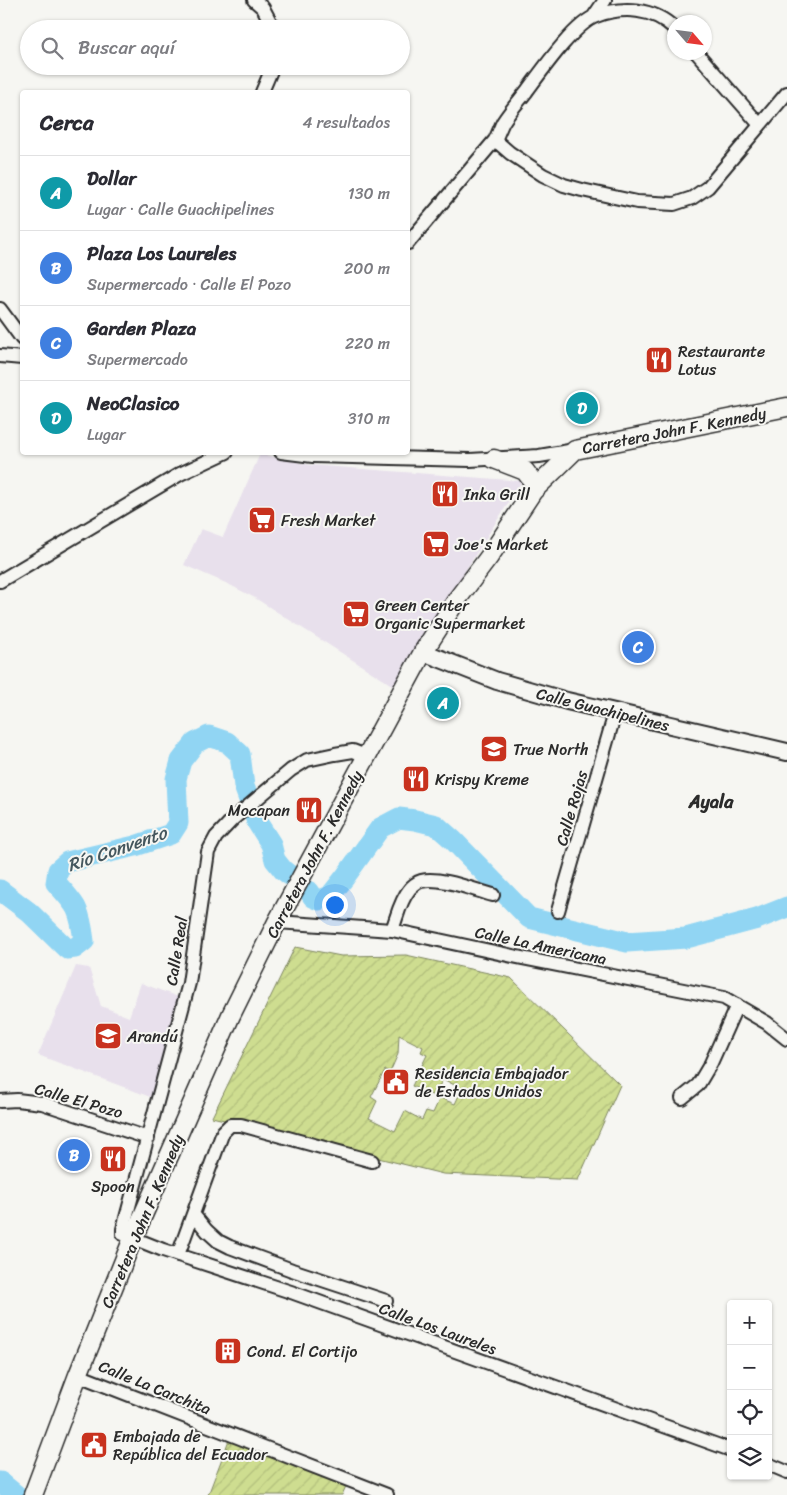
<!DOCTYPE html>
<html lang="es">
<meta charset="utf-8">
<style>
:root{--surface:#fff;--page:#f2f2f3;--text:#2b2b33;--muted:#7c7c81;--line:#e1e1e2;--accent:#b45309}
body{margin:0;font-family:Sriracha,sans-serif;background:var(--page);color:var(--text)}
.controls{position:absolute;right:15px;bottom:15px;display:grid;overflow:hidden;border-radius:5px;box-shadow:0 1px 4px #0004}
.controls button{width:45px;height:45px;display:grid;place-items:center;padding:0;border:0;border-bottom:1px solid var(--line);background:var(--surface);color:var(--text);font:25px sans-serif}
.compass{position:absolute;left:667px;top:15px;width:45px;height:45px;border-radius:50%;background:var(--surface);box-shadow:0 1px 4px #0004;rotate:118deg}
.you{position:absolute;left:334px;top:904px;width:18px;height:18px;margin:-12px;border:4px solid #fff;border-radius:50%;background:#1a73e8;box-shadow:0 0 0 8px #1a73e833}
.badge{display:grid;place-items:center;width:32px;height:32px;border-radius:50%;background:var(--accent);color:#fff;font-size:16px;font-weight:700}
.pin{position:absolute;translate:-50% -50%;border:2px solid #fff;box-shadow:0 1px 5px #0006}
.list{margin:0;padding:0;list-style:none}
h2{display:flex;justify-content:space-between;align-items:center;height:65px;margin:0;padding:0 20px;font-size:21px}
h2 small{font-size:16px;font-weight:400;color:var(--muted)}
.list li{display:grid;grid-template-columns:32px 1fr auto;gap:15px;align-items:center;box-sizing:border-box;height:75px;padding:0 20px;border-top:1px solid var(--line)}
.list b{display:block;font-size:19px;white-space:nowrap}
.list p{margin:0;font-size:16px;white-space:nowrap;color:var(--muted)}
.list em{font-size:16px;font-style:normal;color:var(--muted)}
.icon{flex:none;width:28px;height:28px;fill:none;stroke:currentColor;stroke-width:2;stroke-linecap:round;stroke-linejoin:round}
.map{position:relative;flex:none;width:787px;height:1495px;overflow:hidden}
.search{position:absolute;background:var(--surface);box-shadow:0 1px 4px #0004;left:20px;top:20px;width:390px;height:55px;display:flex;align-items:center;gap:12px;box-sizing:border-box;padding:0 18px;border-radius:28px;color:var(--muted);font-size:19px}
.panel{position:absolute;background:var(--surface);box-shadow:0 1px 4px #0004;left:20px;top:90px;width:390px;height:365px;border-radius:5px}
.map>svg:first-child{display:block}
.built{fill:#e8e0ec}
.garden{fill:url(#garden-furrows);stroke:#7c845e;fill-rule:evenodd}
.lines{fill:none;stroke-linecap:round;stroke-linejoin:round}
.river{stroke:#91d5f3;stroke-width:21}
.minor-casing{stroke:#2b2b2b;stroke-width:16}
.tertiary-casing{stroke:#2b2b2b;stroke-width:20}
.secondary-casing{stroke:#2b2b2b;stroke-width:21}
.minor{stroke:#f6f6f2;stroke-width:12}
.tertiary{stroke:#f6f6f2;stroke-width:16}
.secondary{stroke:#f6f6f2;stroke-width:18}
.labels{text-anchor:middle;stroke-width:4;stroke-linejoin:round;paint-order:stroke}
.poi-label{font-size:16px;fill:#2b2b2b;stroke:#f6f6f2;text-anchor:start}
.street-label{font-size:16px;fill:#2b2b2b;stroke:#f6f6f2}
.neighbourhood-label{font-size:18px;font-weight:bold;fill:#2b2b2b;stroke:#f6f6f2}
.water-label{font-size:18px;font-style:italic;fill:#44565d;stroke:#f6f6f2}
</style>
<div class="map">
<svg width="787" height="1495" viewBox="0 0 787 1495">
<defs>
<pattern id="garden-furrows" width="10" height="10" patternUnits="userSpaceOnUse" patternTransform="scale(1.25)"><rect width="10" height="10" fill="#cedd90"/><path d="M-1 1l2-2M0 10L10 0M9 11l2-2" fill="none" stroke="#b1be7c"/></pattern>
</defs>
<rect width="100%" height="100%" fill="#f6f6f2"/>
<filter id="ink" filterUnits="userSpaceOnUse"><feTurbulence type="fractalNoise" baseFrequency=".02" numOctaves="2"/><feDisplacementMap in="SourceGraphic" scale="10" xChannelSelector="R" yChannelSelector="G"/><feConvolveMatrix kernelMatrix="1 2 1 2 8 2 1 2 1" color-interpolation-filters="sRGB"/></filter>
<g filter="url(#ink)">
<!-- built -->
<path class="built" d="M260,454L310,465L522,481L450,595L395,687L255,598L228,584L184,565L201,529L223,537Z
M76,966L89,968L101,1006L129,1017L141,983L181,998L153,1098L38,1055Z"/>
<!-- garden -->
<path class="garden" d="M295,947L341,956L406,955L511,978L620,1085L578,1180L443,1174L212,1117ZM399,1035L423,1047L421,1052L427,1055L412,1086L434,1096L443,1079L462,1089L455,1104L440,1098L433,1113L426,1111L422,1120L405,1111L395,1131L369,1118L377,1101L371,1097L385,1070L390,1072L398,1054Z
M229,1440L346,1486L342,1495H208Z"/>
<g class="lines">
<!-- river -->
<path class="river" d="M0,890L29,912L67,949L75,948L84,941C80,909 77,906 56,883L58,870L67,862L135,846L171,834L178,823L176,779L181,761L195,743L209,736L227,742L240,754L244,786L257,822L271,844L275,860L283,870L292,877
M309,891L313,897L320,900L330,896L345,877L380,828L399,818L415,820L436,825L453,840L529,918L627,942L686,938L757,919L787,907
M0,1482L16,1495"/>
<!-- minor casing -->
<g class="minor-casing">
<path id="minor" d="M254,0L263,8L274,29
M594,16L605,0
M696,52L760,125
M262,92L273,66
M495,140C498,134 500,128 503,122C510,111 519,101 526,92C541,72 574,24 596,16C623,6 653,8 674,28
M408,243L495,140L510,153L543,175L564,185L582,190L637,202L674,204L692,198L708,187L787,93
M0,309L22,339
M0,356L22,358
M281,452L313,456L470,460L539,456L575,450
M0,581L180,474L227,452
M366,756L353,751L335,754L307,760L291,770L233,819L216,837L208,852L189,983L123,1229V1234L163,1250L294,1293L731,1450
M558,911L615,713
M277,922L392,930L522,958L724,998L767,1023L787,1039
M392,930C397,917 400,901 409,890C411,887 417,882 421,881C440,876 474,890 493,895
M682,1098L698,1085L711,1063L737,1005
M0,1101L17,1100L42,1103L148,1138
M372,1161L241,1125H230L223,1132L193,1214L207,1231L218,1241L230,1247L292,1270L386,1301
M178,1255L193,1214
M78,1375L387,1495
M768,1464L787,1472"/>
</g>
<!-- tertiary casing -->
<g class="tertiary-casing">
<path id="tertiary" d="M423,652L497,681L567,701L787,752"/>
</g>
<!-- secondary casing -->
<g class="secondary-casing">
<path id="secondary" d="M494,459L525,471L534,483L533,491
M33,1495L78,1375L133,1238L231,1015L277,922L423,652L458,598L489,557L533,491L575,450L787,407"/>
</g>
<!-- minor -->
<use href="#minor" class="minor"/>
<!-- tertiary -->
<use href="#tertiary" class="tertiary"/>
<!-- secondary -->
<use href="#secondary" class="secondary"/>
</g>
</g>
<!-- icons -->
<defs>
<g id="restaurant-square" transform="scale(1.4375)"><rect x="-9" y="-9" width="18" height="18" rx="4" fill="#c8321e" stroke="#f6f6f2"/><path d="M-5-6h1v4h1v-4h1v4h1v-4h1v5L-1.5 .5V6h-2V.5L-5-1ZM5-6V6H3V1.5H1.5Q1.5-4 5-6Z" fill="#fff"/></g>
<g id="supermarket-square" transform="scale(1.4375)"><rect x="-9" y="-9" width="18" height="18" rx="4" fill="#c8321e" stroke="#f6f6f2"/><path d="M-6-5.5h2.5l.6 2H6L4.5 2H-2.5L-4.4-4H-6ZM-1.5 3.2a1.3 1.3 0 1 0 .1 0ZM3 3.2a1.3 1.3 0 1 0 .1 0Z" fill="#fff"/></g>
<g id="school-square" transform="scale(1.4375)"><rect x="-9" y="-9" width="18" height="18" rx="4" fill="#c8321e" stroke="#f6f6f2"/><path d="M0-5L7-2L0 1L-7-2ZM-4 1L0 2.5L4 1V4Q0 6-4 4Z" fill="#fff"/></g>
<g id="civic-square" transform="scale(1.4375)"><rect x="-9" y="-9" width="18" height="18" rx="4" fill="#c8321e" stroke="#f6f6f2"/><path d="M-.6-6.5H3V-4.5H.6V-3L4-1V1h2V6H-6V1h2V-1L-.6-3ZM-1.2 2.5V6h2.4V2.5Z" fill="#fff"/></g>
<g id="building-square" transform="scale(1.4375)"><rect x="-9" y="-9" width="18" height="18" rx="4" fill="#c8321e" stroke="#f6f6f2"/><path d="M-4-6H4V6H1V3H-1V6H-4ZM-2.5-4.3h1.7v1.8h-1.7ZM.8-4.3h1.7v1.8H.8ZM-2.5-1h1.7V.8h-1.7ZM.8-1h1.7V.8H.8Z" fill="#fff"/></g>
</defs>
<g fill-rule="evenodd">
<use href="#restaurant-square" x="659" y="360"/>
<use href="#restaurant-square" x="445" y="494"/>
<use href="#supermarket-square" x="262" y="520"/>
<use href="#supermarket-square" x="436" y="544"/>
<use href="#supermarket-square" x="356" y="614"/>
<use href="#school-square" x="494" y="749"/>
<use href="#restaurant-square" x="416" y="779"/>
<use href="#restaurant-square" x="309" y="810"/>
<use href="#school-square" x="108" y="1036"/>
<use href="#civic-square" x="396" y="1082"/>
<use href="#restaurant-square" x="113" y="1159"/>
<use href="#building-square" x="228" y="1351"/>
<use href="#civic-square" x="94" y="1445"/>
</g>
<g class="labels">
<!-- poi labels -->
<g class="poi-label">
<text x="678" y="357">Restaurante<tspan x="678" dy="18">Lotus</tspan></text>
<text x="464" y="500">Inka Grill</text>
<text x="281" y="526">Fresh Market</text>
<text x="455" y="550">Joe's Market</text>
<text x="375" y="611">Green Center<tspan x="375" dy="18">Organic Supermarket</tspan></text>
<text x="513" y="755">True North</text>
<text x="435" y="785">Krispy Kreme</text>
<text x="290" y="816" text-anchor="end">Mocapan</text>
<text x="127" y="1042">Arandú</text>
<text x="415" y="1079">Residencia Embajador<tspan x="415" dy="18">de Estados Unidos</tspan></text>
<text x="113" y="1192" text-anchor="middle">Spoon</text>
<text x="247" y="1357">Cond. El Cortijo</text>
<text x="113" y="1442">Embajada de<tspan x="113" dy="18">República del Ecuador</tspan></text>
</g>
<!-- street labels -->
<g class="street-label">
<text transform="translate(674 430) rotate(-11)" y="6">Carretera John F. Kennedy</text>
<text transform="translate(603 709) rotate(14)" y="6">Calle Guachipelines</text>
<text transform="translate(571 808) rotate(-74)" y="6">Calle Rojas</text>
<text transform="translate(314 854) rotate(-62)" y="6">Carretera John F. Kennedy</text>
<text transform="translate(541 945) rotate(12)" y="6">Calle La Americana</text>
<text transform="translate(176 951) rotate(-81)" y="6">Calle Real</text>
<text transform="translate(79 1100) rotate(16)" y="6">Calle El Pozo</text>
<text transform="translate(142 1221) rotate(-67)" y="6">Carretera John F. Kennedy</text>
<text transform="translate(438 1328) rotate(20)" y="6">Calle Los Laureles</text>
<text transform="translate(155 1387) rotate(22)" y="6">Calle La Carchita</text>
</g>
<!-- neighbourhood labels -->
<g class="neighbourhood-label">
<text x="711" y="808">Ayala</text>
</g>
<!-- water labels -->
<g class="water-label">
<text transform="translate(117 849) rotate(-19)" y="6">Río Convento</text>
</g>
</g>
</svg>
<div class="controls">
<button>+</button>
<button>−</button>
<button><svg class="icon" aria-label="locate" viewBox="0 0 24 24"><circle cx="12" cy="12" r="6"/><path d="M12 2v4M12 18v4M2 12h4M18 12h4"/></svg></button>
<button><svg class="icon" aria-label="layers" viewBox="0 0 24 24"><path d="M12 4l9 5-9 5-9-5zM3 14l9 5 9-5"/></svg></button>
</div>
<svg class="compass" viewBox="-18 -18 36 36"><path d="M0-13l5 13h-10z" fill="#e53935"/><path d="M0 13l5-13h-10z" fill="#7c7c81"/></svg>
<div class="you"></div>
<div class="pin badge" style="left:443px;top:703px;background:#0f9aa8">A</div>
<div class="pin badge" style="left:74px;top:1155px;background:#3f7fe0">B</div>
<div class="pin badge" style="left:638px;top:647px;background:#3f7fe0">C</div>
<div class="pin badge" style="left:582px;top:408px;background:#0f9aa8">D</div>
<div class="search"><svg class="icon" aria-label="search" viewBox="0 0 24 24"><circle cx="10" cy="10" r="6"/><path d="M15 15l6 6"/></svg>Buscar aquí</div>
<section class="panel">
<h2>Cerca<small>4 resultados</small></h2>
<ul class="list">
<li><span class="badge" style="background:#0f9aa8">A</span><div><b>Dollar</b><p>Lugar · Calle Guachipelines</p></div><em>130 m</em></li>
<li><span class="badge" style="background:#3f7fe0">B</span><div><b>Plaza Los Laureles</b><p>Supermercado · Calle El Pozo</p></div><em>200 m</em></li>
<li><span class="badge" style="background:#3f7fe0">C</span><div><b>Garden Plaza</b><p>Supermercado</p></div><em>220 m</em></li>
<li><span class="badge" style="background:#0f9aa8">D</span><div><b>NeoClasico</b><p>Lugar</p></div><em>310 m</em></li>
</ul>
</section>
</div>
